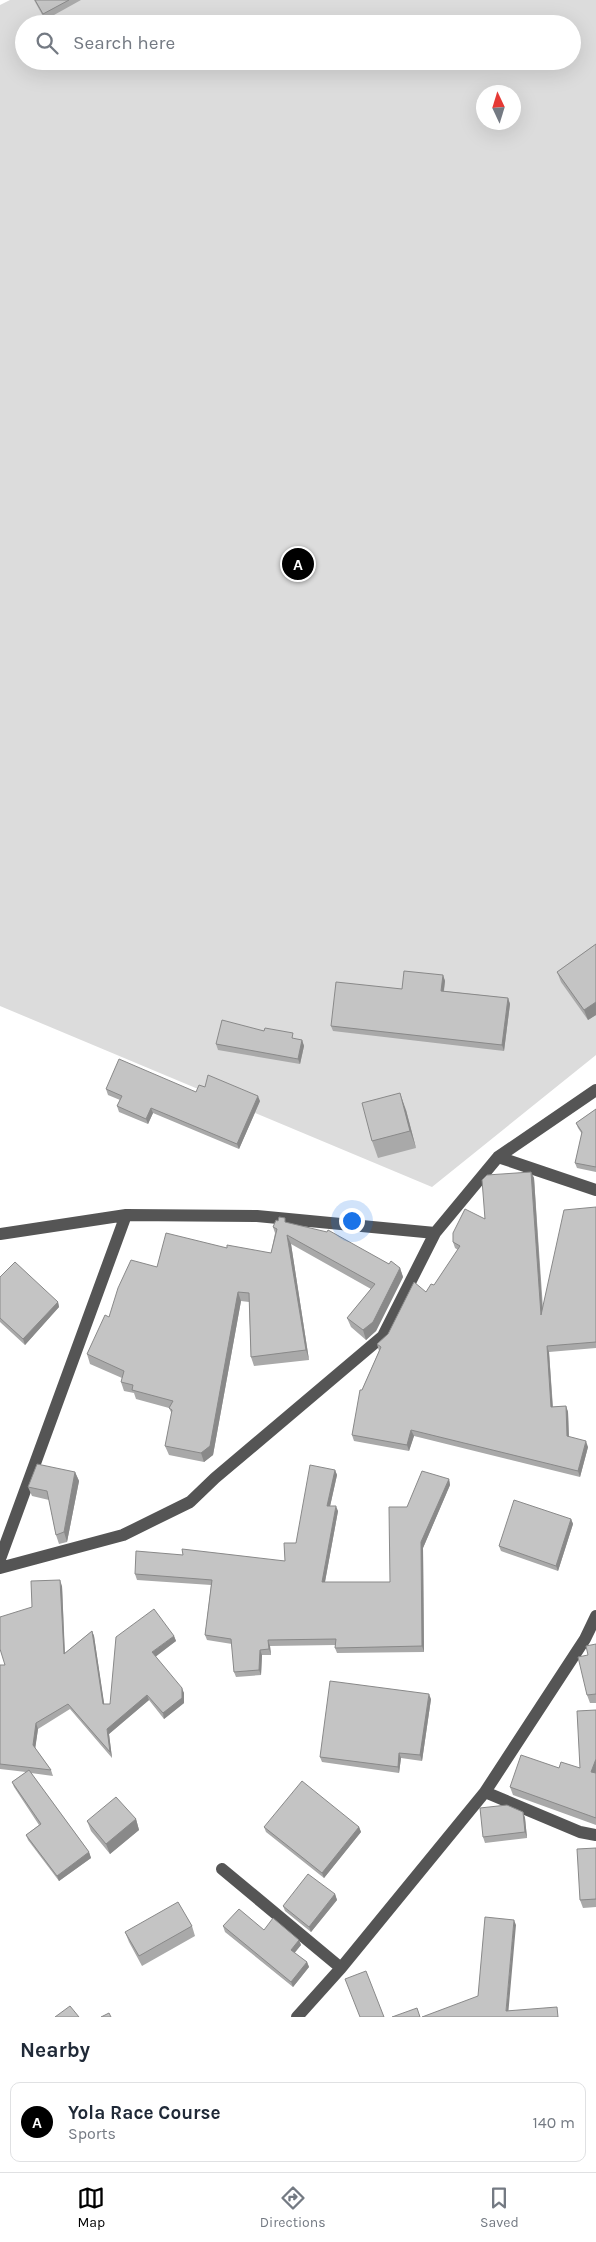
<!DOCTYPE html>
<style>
:root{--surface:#fff;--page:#f2f2f3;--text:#1f2937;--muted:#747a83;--line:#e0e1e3;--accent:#000}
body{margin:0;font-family:Karla,sans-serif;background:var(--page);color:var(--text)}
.compass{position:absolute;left:476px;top:85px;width:45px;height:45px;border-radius:50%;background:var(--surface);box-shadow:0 5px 20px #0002;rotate:356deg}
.you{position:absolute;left:351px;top:1220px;width:18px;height:18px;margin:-12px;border:4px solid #fff;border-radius:50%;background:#1a73e8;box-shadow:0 0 0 8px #1a73e833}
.badge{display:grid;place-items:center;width:32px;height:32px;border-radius:50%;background:var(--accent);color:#fff;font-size:16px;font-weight:700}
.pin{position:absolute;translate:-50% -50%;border:2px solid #fff;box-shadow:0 1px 5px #0006}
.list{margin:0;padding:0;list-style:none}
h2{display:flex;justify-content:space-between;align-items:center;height:65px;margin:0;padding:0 20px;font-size:21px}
h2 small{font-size:16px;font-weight:400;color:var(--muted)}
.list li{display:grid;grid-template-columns:32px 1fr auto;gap:15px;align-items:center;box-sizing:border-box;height:80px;margin:0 10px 10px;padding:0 10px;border:1px solid var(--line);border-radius:10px}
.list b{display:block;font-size:19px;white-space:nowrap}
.list p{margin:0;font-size:16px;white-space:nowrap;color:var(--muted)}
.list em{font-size:16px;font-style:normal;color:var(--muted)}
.icon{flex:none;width:28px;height:28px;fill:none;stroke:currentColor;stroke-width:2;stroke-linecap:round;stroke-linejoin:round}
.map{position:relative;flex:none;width:596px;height:2017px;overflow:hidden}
.search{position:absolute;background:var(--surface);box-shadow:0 5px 20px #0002;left:15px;right:15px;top:15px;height:55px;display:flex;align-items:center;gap:12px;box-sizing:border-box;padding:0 18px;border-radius:28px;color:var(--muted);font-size:19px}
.sheet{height:155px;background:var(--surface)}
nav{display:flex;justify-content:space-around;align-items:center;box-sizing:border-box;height:70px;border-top:1px solid var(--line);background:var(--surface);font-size:14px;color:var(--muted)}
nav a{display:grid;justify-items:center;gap:2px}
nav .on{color:var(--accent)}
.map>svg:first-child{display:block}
.grass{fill:#dcdcdc;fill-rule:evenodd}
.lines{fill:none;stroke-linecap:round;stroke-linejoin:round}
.minor{stroke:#555;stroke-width:12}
.wall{fill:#a9a9a9}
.shaded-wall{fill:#898989}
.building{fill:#c4c4c4;stroke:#898989}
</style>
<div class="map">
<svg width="596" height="2017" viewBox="0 0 596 2017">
<rect width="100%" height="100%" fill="#fff"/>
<!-- grass -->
<path class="grass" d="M10,0H596V1055L432,1187L0,1006V5ZM24,24H572V61H24ZM484,92H514V122H484Z"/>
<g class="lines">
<!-- minor -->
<path class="minor" d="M498,1157L596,1190
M0,1234L126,1215L257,1216L435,1233
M0,1559L126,1215
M0,1568L123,1535L190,1502L215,1478L383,1336L435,1233L498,1157L596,1090
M485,1792L580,1832L596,1835
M222,1869L341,1968
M297,2017L341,1968L485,1792L585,1639L596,1616"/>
</g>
<!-- wall -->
<path class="wall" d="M34,0H81L45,20Z
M596,944V1015L588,1020L561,982L557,972Z
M443,975L445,981L444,991L508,998L510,1004L504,1051L333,1031L331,1026L402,989Z
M295,1039L302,1040L304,1046L300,1064L218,1050L216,1044Z
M205,1087L260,1101L239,1149L153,1113L148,1124L119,1112L117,1106L120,1100L108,1095L106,1089L196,1092Z
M596,1109V1172L577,1168L575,1163L582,1134L578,1128L576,1123Z
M406,1110L416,1148L378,1158L372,1141Z
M531,1172L534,1178L543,1308L596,1207V1348L549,1352L553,1407L566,1406L568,1412L569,1437L588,1447L580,1477L414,1436L409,1451L354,1441L352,1435L362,1390L379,1351L377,1344L388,1334L426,1292L434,1285L458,1250L455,1248L453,1242L485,1219Z
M286,1223L400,1268L403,1277L376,1331L366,1340L351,1327L347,1318L371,1289L291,1244L309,1360L254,1366L251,1357L249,1302L241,1301L213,1455L204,1462L169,1455L165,1446L172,1414L169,1408L136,1399L134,1393L124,1391L121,1382L122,1378L90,1364L87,1354L109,1317L157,1267L227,1248L271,1253L275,1233L273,1227Z
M0,1277L58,1302L59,1307L25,1345L0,1322Z
M335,1470L337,1475L330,1506L338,1511L325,1582H390L407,1507L449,1479L450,1485L423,1548L424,1652L337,1653L335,1648V1645L270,1646L271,1655H262L261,1675L236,1677L234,1672L232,1644L207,1640L205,1635L211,1585L137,1580L135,1574L183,1555L285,1561L296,1543Z
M75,1472L79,1481L67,1542L59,1544L56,1535L49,1500L32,1496L28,1487Z
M571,1519L573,1524L558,1571L501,1551L499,1546Z
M62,1586L65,1653L92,1631L94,1636L104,1704H110L174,1636L176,1641L155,1656L184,1693V1703L164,1719L149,1700L109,1734L112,1758L70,1709L38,1729L35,1748L51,1770L53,1776L31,1773L89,1852L91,1858L59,1881L28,1840L26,1835L39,1825L14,1787L12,1782L26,1772L0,1769V1665H5L32,1607Z
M596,1644V1703H590L587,1695L588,1655Z
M431,1699L422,1761L401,1758L399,1773L322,1762L320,1757Z
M596,1710V1825L513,1795L510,1787L559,1768H580Z
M523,1812L525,1818L527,1838L485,1843L483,1837Z
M136,1819L139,1830L110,1854L91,1831L87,1821Z
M264,1827H359L361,1832L324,1878L266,1832Z
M596,1848V1907L583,1908L580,1900Z
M335,1894L337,1900L311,1932L285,1911L283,1906Z
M192,1926L195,1936L142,1966L129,1942L125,1932Z
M223,1926L264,1930L299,1940L301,1945L294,1953L307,1962L309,1967L293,1987L225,1932Z"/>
<!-- shaded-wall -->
<path class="shaded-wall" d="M443,975L445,981L443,996L441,991Z
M508,998L510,1004L504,1051L502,1045Z
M596,1002V1015L588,1020L584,1010Z
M302,1040L304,1046L300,1064L298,1059Z
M400,1093L406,1110L416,1148L410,1131Z
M258,1096L260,1101L239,1149L237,1144Z
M151,1108L153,1113L148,1124L146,1119Z
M531,1172L534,1178L543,1321L541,1315Z
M287,1235L291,1244L309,1360L306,1350Z
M400,1268L403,1277L376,1331L366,1340L363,1330Z
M238,1292L241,1301L213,1455L204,1462L201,1453Z
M58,1302L59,1307L25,1345L23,1339Z
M547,1346L549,1352L553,1413L551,1407Z
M566,1406L568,1412L569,1442L567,1436Z
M411,1430L414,1436L409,1451L407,1445Z
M586,1441L588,1447L580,1477L578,1471Z
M335,1470L337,1475L329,1511L327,1506Z
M75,1472L79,1481L67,1542L64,1532Z
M449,1479L450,1485L423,1548L424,1652L422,1646L421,1542Z
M336,1506L338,1511L324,1587L322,1582Z
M571,1519L573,1524L558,1571L556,1566Z
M60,1580L62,1586L65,1660L64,1654Z
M92,1631L94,1636L105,1709L103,1704Z
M174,1636L176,1641L154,1658L152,1652Z
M268,1640L270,1646L271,1655L269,1649Z
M260,1650L262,1655L261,1675L259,1670Z
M182,1688L184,1693V1703L164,1719L163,1713Z
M429,1694L431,1699L422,1761L420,1755Z
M147,1695L149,1700L109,1734L112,1758L110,1752L107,1729Z
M36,1723L38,1729L35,1750L33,1745Z
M399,1753L401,1758L399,1773L398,1767Z
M596,1759V1775L591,1772Z
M523,1812L525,1818L527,1838L525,1832Z
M136,1819L139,1830L110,1854L106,1844Z
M359,1827L361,1832L324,1878L322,1873Z
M89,1852L91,1858L59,1881L57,1876Z
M335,1894L337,1900L311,1932L309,1927Z
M514,1920L516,1925L508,2016L506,2011Z
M299,1940L301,1945L293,1955L291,1950Z
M307,1962L309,1967L293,1987L291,1982Z"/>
<!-- building -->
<path class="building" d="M35,0H69L43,14Z
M596,944V1002L584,1010L557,972Z
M404,971L443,975L441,991L508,998L502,1045L331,1026L336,982L402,989Z
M222,1020L264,1031L265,1028L293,1033L292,1038L302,1040L298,1059L216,1044Z
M119,1059L196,1092L199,1085L205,1087L208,1075L258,1096L237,1144L151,1108L146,1119L117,1106L122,1096L106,1089Z
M400,1093L410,1131L372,1141L362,1103Z
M596,1109V1167L575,1163L582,1132L576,1123Z
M531,1172L541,1315L564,1210L596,1207V1342L547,1346L551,1407L566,1406L567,1436L586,1441L578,1471L411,1430L407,1445L352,1435L360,1390H362L381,1347L377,1344L388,1334L414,1282L426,1292L431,1284L434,1285L460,1246L453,1242V1233L465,1209L485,1219L482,1180L487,1175Z
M279,1217L285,1218V1222L327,1232L328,1230L389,1264L391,1261L400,1268L373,1322L363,1330L347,1318L375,1284L287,1235L306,1350L251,1357L249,1293L238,1292L210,1446L201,1453L165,1446L172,1410L169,1408L173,1401L132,1390L133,1385L121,1382L124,1371L87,1354L105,1315L109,1317L118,1288L131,1260L157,1267L166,1233L227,1248V1245L271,1253L277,1229L273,1227L276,1220L278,1221Z
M15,1262L58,1302L23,1339L0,1318V1277Z
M37,1464L75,1472L64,1532L56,1535L47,1491L28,1487Z
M310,1465L335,1470L327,1506H336L322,1582H390L389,1507H407L422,1471L449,1479L421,1542L422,1646L335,1648L336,1639L268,1640L269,1649L260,1650L259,1670L234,1672L231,1639L205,1635L212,1580L135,1574L136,1551L183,1555L182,1549L285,1561L284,1543H296Z
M514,1500L571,1519L556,1566L499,1546Z
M60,1580L64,1654L92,1631L103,1704H110L116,1637L154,1609L174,1636L152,1652L182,1688V1698L163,1713L147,1695L107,1729L110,1752L68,1704L36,1723L33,1745L51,1770L0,1764V1665H5L0,1649V1617L32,1607L31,1581Z
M596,1644V1694L587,1695L578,1657L588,1655L586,1646Z
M330,1681L429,1694L420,1755L399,1753L398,1767L320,1757Z
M596,1710V1759L591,1772L596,1773V1818L510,1787L521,1755L559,1768L561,1762L580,1768L577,1711Z
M29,1770L89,1852L57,1876L26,1835L41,1824L12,1782Z
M302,1781L359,1827L322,1873L264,1827Z
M116,1797L136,1819L106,1844L87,1821Z
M507,1805L523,1812L525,1832L483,1837L480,1808Z
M596,1848V1899L580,1900L577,1849Z
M308,1874L335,1894L309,1927L283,1906Z
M178,1902L192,1926L139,1956L125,1932Z
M239,1909L264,1930L273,1918L299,1940L291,1950L307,1962L291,1982L223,1926Z
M485,1917L514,1920L506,2011L557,2007L558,2017H422L478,1996Z
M366,1971L384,2017H360L345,1979Z
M70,2006L79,2017H55Z
M417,2008L420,2017H392Z
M109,2013L111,2017H101Z"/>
</svg>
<svg class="compass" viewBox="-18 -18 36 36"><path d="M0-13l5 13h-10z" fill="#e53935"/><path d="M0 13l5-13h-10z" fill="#747a83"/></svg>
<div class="you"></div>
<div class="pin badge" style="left:298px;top:564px">A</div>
<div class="search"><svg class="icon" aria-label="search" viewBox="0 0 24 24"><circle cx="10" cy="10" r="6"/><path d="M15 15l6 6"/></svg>Search here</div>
</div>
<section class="sheet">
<h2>Nearby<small></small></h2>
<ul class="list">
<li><span class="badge">A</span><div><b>Yola Race Course</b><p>Sports</p></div><em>140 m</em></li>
</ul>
</section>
<nav>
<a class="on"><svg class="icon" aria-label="map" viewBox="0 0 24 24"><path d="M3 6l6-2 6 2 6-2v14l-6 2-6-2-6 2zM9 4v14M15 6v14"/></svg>Map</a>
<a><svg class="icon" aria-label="directions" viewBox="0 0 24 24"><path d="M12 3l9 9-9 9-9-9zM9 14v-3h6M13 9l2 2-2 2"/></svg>Directions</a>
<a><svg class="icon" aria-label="saved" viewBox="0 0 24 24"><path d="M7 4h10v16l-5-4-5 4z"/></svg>Saved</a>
</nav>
